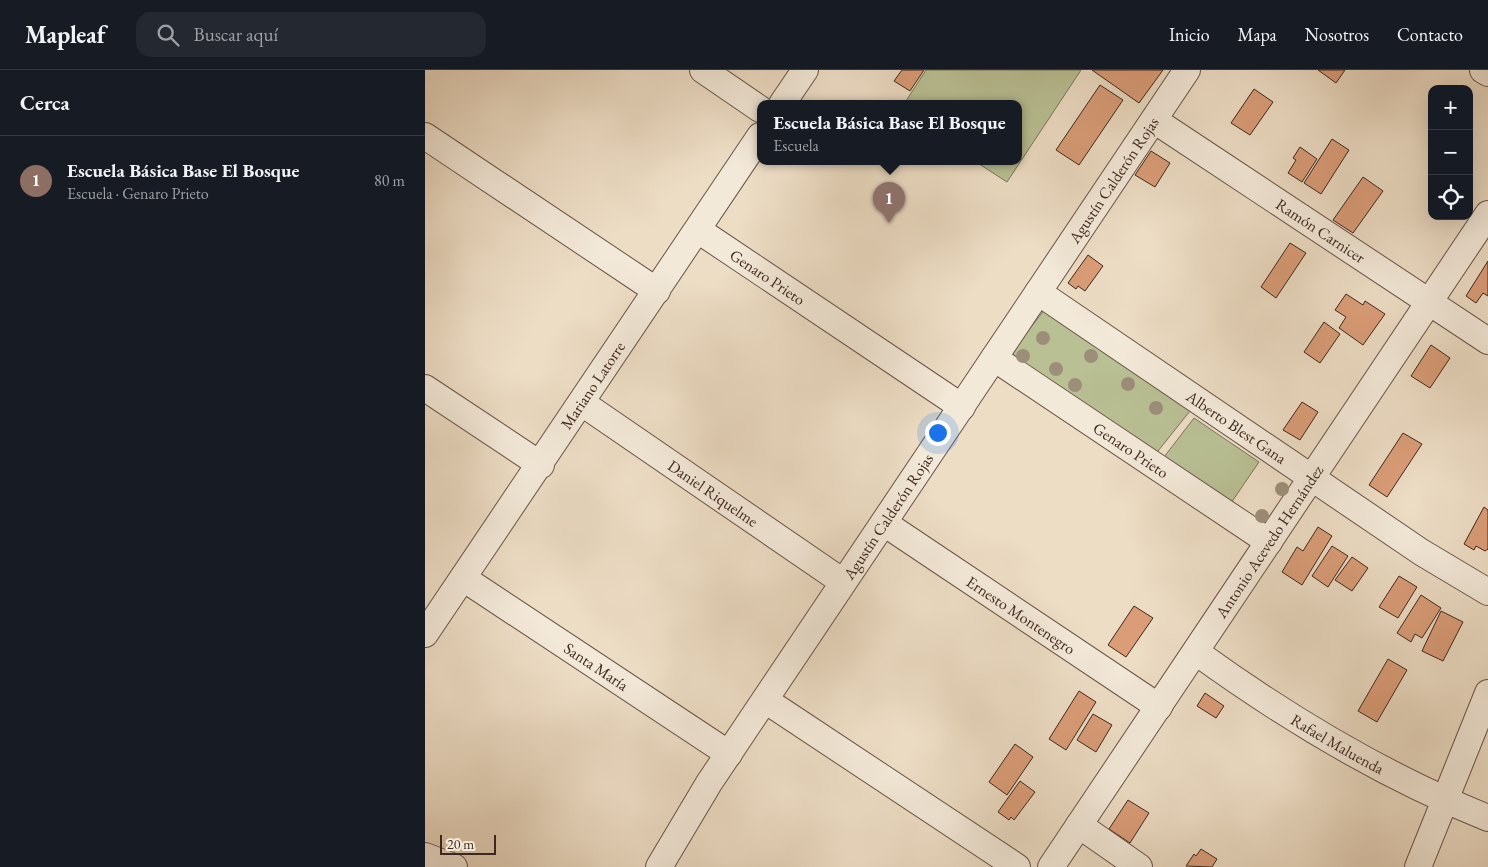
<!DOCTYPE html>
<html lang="es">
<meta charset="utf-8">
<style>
:root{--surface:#171b24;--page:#242831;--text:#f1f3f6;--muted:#9ea1a6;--line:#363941;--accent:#2563eb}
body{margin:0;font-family:"EB Garamond",serif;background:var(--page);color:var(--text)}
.controls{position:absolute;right:15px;top:15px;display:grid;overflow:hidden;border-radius:10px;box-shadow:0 5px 20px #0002}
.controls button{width:45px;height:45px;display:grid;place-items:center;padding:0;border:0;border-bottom:1px solid var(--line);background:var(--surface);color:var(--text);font:25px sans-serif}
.scale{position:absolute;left:15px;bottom:12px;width:56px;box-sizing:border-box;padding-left:5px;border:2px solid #3d271e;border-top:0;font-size:14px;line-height:18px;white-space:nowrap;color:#3d271e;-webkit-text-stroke:4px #f3e9d9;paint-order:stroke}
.you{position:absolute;left:512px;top:362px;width:18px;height:18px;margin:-12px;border:4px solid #fff;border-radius:50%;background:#1a73e8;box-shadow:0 0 0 8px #1a73e833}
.badge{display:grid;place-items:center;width:32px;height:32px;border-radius:50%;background:var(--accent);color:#fff;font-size:16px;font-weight:700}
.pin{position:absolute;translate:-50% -41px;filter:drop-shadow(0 1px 2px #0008)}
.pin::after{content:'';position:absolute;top:26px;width:18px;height:15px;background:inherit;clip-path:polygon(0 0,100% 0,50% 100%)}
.popup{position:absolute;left:332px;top:30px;width:265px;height:65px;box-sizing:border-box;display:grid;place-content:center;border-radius:10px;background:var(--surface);filter:drop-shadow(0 1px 4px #0005);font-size:16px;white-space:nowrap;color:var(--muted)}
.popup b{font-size:19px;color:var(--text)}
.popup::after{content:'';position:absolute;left:50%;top:100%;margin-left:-10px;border:10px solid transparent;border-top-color:var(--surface)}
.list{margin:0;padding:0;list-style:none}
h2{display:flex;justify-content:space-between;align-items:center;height:65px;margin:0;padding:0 20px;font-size:21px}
h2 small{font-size:16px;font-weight:400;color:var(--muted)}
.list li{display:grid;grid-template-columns:32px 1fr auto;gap:15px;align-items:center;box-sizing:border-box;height:90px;padding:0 20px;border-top:1px solid var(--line)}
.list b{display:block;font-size:19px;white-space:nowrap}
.list p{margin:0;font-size:16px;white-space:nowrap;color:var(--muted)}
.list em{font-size:16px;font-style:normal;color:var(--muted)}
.icon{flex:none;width:28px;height:28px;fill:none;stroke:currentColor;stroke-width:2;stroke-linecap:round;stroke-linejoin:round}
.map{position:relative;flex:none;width:1063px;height:797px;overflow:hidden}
header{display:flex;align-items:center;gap:30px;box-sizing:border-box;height:70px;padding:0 25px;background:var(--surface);border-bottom:1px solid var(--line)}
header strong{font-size:24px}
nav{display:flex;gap:28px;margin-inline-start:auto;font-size:18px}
.search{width:350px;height:45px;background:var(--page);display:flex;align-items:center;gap:12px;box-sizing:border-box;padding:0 18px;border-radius:15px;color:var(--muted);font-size:19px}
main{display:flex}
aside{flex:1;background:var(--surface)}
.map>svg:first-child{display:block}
.green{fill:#b9c094;stroke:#7b7459}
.building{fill:#da9d78;stroke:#3d271e}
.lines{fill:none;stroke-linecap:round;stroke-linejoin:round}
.minor-casing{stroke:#695448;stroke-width:28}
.minor{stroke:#f3e9d9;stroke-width:26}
.tree{fill:#9d8e7a}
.labels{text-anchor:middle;stroke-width:4;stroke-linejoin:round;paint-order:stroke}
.street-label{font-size:16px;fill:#3d271e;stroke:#f3e9d9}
</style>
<header>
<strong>Mapleaf</strong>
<div class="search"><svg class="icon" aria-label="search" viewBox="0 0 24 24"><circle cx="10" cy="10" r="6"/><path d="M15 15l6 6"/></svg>Buscar aquí</div>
<nav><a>Inicio</a><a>Mapa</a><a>Nosotros</a><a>Contacto</a></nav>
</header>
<main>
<aside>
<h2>Cerca<small></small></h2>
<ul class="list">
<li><span class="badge" style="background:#8d6e63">1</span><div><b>Escuela Básica Base El Bosque</b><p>Escuela · Genaro Prieto</p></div><em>80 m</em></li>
</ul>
</aside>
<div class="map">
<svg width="1063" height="797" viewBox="0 0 1063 797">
<rect width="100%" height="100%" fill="#edddc5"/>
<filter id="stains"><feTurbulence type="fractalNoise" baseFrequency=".004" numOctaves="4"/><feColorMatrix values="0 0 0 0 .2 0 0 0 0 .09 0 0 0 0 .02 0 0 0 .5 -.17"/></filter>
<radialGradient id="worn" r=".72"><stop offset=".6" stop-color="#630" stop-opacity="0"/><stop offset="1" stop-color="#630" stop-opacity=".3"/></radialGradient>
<!-- green -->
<path class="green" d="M501,0H656L582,112L551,92H593V34H479Z
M620,239L769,336L729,386L585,284Z
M769,348L834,392L806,433L739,387Z"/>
<!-- building -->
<path class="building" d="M477,0H499L485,21L469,11Z
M667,0H738L714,33Z
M893,0H920L911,13Z
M675,15L698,30L654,95L631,80Z
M829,19L848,32L825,65L806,53Z
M907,69L924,80L896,124L879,113Z
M875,77L892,89L877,112L863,103L871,90L868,88Z
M726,81L745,93L730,117L710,105Z
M938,107L958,121L928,163L908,150Z
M865,173L881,183L851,228L836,217Z
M663,185L678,196L660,221L653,216L651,219L643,213Z
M1063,191V226L1058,223L1051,233L1041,226Z
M921,224L938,235L940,231L960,244L938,275L914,258L921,247L910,240Z
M899,252L915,264L895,293L879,282Z
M1006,275L1025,288L1005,318L986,306Z
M877,332L893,342L875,370L858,360Z
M978,363L997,374L962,427L944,415Z
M1059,437L1063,440V479L1060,481L1051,476L1049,480L1039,474Z
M893,457L907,466L877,515L857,502L872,477L878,481Z
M907,476L923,486L903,517L887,506Z
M927,487L943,498L927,521L910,510Z
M974,506L992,517L973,548L954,537Z
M996,525L1016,538L997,568L990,564L986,572L972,563Z
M709,536L728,548L701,587L683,575Z
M1016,541L1038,552L1018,591L997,581Z
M963,589L982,600L952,652L933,641Z
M654,621L671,632L641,680L624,669Z
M780,623L799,636L791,648L772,636Z
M668,644L687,655L671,682L652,670Z
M590,674L608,687L582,725L564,712Z
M595,711L610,722L589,750L586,747L584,750L573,742Z
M703,730L724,743L705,773L684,759Z
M776,779L792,789L787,797L761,796L769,784L771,786Z"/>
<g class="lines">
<!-- minor casing -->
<g class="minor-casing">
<g id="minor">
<path d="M278,0L335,39"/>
<path d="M1058,0L1063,3"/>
<path d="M357,34L380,0"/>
<path id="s1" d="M729,50L1063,271"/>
<path d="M0,66L232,221"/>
<path id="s2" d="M273,160L537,337"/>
<path id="s3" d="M613,222L996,482L1063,522"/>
<path id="s4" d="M569,288L844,472"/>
<path d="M0,318L116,395"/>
<path id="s5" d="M157,333L418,512"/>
<path id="s6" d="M459,453L734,637"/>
<path id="s7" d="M38,508L304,684"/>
<path id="s8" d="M0,564L335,66"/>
<path id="s9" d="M771,582C862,648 958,706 1063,748"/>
<path d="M340,630L592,797"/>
<path d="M654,755L714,797"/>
<path d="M0,786L29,797"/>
<path id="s10" d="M234,797L284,713L762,0"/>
<path id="s11" d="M626,797L1063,144"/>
<path d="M993,797L1063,623"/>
</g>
</g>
<!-- minor -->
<use href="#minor" class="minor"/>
</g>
<!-- trees -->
<g class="tree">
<circle cx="618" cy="268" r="7"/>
<circle cx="598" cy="286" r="7"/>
<circle cx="666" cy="286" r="7"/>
<circle cx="631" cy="299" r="7"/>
<circle cx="703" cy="314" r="7"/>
<circle cx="650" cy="315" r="7"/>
<circle cx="731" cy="338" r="7"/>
<circle cx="857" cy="419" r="7"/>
<circle cx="837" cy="446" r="7"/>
</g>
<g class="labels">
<!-- street labels -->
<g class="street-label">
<text dy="6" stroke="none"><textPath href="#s10" startOffset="824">Agustín Calderón Rojas</textPath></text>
<text dy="6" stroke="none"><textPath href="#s1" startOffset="200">Ramón Carnicer</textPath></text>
<text dy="6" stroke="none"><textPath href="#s2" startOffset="84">Genaro Prieto</textPath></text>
<text dy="6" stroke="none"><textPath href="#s8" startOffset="300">Mariano Latorre</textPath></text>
<text dy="6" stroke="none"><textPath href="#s3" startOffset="240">Alberto Blest Gana</textPath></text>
<text dy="6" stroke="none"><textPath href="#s4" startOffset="165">Genaro Prieto</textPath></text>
<text dy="6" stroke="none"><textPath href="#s5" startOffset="159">Daniel Riquelme</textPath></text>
<text dy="6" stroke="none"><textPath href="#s10" startOffset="419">Agustín Calderón Rojas</textPath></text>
<text dy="6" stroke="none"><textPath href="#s11" startOffset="392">Antonio Acevedo Hernández</textPath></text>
<text dy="6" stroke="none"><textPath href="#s6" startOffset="165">Ernesto Montenegro</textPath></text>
<text dy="6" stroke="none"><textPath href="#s7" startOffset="160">Santa María</textPath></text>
<text dy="6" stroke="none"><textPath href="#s9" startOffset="169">Rafael Maluenda</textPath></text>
</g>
</g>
<rect width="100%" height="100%" filter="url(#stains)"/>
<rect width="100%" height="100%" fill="url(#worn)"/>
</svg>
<div class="controls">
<button>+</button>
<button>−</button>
<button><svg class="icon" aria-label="locate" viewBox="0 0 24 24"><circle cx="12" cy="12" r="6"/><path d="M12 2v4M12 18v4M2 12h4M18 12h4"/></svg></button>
</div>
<div class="scale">20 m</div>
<div class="you"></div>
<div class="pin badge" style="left:464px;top:153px;background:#8d6e63">1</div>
<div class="popup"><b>Escuela Básica Base El Bosque</b>Escuela</div>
</div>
</main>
